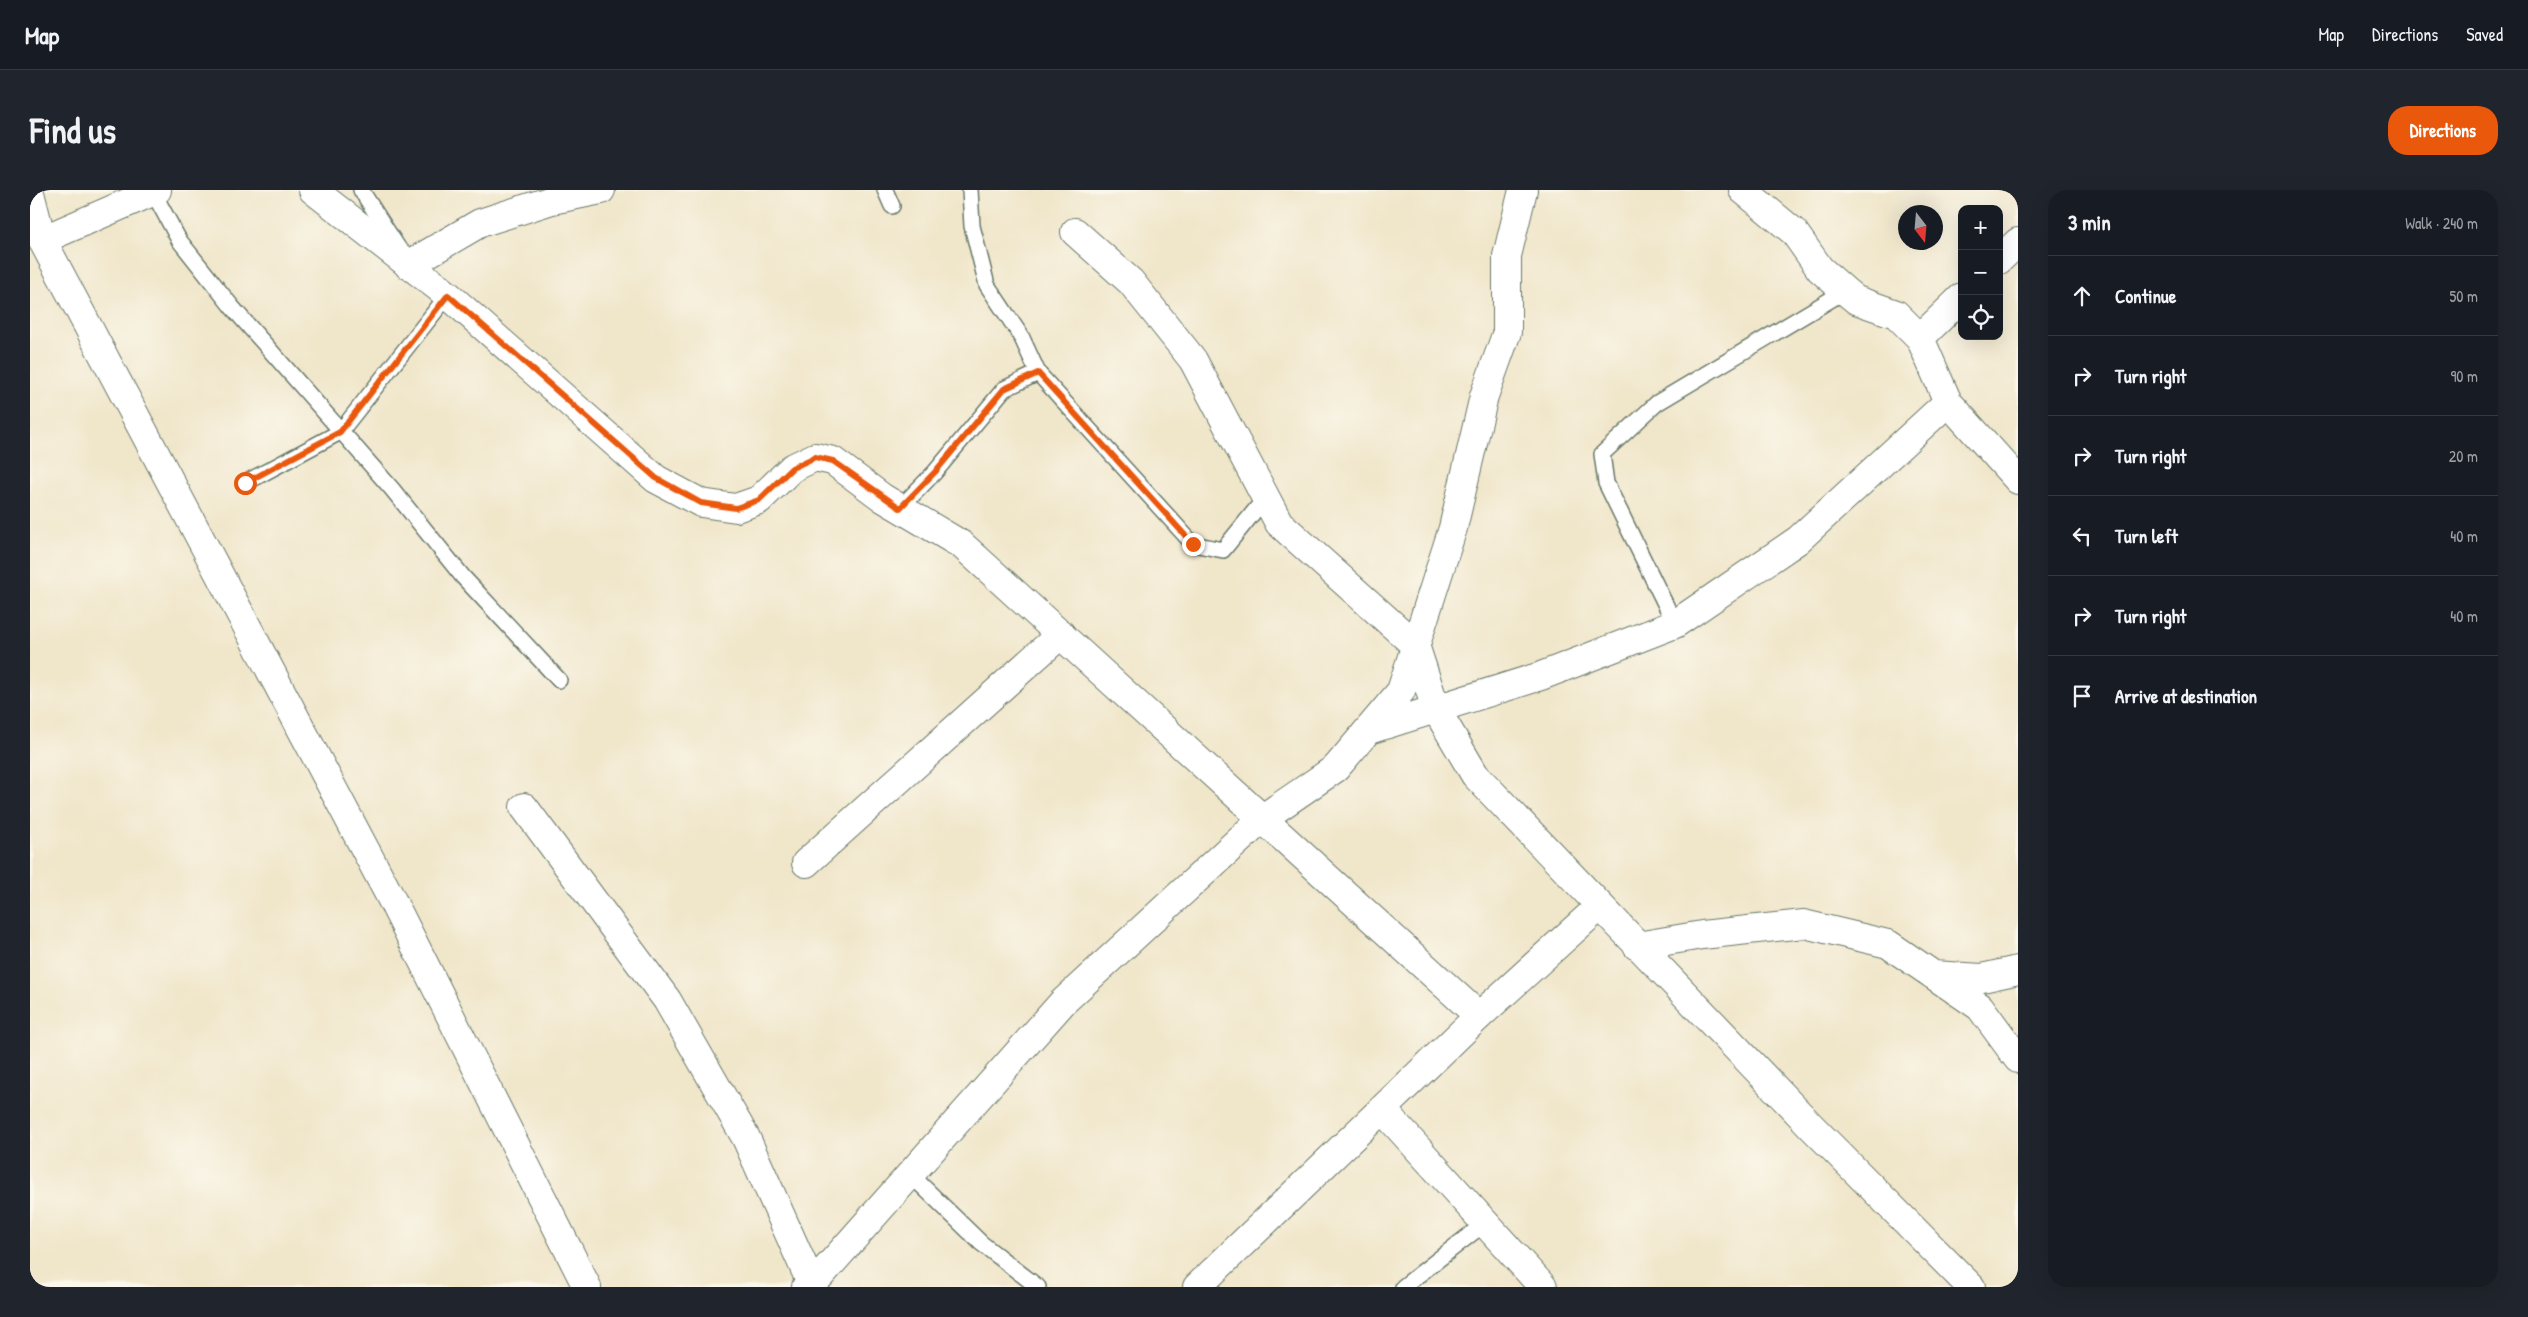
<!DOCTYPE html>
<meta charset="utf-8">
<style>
:root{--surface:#171b24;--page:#20242c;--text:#f1f3f6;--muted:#9ea1a6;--line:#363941;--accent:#ea580c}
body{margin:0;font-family:"Patrick Hand",sans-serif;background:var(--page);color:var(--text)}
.controls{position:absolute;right:15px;top:15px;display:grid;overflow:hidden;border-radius:10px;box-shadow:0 5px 20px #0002}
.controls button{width:45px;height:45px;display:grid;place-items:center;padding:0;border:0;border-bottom:1px solid var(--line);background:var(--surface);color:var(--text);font:25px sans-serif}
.compass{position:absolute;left:1868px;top:15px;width:45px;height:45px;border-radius:50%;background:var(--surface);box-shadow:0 5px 20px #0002;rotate:164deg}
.stop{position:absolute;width:15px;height:15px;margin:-11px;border:4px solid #ea580c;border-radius:50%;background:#fff}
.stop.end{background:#ea580c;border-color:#fff;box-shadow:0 1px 5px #0008}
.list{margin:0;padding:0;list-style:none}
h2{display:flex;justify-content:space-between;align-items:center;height:65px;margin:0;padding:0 20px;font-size:21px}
h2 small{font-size:16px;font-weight:400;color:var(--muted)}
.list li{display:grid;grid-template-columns:32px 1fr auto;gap:15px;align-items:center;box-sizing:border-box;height:80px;padding:0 20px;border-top:1px solid var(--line)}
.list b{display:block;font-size:19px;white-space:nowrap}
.list em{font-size:16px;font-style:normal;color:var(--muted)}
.icon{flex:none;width:28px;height:28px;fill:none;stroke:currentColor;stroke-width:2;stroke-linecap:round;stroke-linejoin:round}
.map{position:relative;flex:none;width:1988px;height:1097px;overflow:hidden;border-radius:20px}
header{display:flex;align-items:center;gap:30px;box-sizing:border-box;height:70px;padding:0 25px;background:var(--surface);border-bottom:1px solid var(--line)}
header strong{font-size:24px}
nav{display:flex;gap:28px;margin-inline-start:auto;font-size:18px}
.intro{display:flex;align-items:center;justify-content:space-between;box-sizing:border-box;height:120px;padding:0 30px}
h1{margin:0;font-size:35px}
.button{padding:12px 22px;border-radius:20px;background:var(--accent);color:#fff;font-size:18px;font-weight:700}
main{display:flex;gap:30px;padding:0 30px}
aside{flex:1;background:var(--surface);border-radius:20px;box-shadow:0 5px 20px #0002}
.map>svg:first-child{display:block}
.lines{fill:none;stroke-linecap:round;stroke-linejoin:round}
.lane-casing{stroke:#687868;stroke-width:18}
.street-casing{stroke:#687868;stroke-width:30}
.secondary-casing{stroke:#687868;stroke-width:30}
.highway-casing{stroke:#687868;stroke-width:30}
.lane{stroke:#fff;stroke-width:15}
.street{stroke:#fff;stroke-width:28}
.secondary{stroke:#fff;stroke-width:28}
.highway{stroke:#fff;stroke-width:28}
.route{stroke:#ea580c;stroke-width:6}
</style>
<header>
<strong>Map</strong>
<nav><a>Map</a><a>Directions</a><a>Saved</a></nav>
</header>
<div class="intro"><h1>Find us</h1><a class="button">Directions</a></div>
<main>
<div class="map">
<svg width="1988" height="1097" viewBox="0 0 1988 1097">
<rect width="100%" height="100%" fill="#fbf7ec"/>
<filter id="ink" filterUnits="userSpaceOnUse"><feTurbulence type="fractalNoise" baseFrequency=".02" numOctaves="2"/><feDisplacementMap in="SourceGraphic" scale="10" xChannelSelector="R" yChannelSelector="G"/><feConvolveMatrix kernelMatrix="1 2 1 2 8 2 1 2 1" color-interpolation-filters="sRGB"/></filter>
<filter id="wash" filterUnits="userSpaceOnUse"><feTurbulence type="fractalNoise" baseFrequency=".0096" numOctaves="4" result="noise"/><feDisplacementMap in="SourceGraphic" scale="20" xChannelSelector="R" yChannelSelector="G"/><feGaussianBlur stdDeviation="1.12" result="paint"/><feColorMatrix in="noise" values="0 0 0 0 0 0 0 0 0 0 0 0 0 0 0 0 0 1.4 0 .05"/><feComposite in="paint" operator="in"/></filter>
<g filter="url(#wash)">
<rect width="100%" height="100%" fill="#f0e6ca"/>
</g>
<g filter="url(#ink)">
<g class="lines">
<!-- lane casing -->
<g class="lane-casing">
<path id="lane" d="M331,0L367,56
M855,0L862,16
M940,0L942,36L957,95L991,146L1008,183
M123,2L149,50L202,117L362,299L433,387L529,490
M215,293L310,242L418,105
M870,318L905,282L974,199L1008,183L1163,354L1193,360L1236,307
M1645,434L1576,293L1572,264L1627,213L1815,101
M880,984L951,1053L1008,1097
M1373,1097L1455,1033"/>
</g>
<!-- street casing -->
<g class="street-casing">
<path id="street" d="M1713,0L1764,42L1790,79L1815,101L1826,110L1866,124L1890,148L1918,212L1988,290
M1045,42L1101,92L1163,170L1249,333L1385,455L1406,519L1445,585L1780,935L1941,1097
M1969,70L1988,52
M1890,148L1932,107
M1339,540L1511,486L1645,434L1768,350L1918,212
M494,617L637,810L716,948L781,1093
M776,673L1031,444
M1607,756L1672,745L1774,734L1858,754L1950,817L1988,869
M1903,785L1952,788L1988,780
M1449,826L1569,717
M776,1097L791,1085L1033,812L1233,628L1306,578L1371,501L1423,338L1454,206L1477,142V66L1493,0"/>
</g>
<!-- secondary casing -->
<g class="secondary-casing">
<path id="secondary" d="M283,0L418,105L626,289L671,313L706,318L729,310L762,278L785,267L803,271L853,308L932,355L1449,826L1167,1097
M0,3L12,50
M12,50L127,0
M378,75L450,33L522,10L571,0
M1352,919L1513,1097"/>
</g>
<!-- highway casing -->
<g class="highway-casing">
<path id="highway" d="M0,27L363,712L557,1097"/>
</g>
<!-- lane -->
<use href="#lane" class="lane"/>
<!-- street -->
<use href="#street" class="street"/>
<!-- secondary -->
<use href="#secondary" class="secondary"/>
<!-- highway -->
<use href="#highway" class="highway"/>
</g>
</g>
<g class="lines" filter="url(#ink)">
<!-- route -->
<path class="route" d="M215,293L310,242L418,105L626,288L671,313L706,318L729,310L762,278L785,267L803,271L870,318L905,282L974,199L1008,183L1163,354"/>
</g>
</svg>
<div class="controls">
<button>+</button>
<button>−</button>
<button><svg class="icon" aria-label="locate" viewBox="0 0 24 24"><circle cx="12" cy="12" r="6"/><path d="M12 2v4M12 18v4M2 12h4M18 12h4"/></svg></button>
</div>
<svg class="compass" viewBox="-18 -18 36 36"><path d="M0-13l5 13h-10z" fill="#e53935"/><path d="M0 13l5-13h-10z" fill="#9ea1a6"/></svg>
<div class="stop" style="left:215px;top:293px"></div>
<div class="stop end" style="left:1163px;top:354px"></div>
</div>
<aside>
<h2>3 min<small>Walk · 240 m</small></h2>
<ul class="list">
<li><svg class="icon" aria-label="ahead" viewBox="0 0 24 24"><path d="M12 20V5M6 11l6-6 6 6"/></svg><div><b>Continue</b></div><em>50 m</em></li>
<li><svg class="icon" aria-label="right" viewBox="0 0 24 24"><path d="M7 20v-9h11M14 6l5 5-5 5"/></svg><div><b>Turn right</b></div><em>90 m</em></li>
<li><svg class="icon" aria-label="right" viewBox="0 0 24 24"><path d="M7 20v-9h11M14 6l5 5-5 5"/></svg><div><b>Turn right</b></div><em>20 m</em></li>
<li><svg class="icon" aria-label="left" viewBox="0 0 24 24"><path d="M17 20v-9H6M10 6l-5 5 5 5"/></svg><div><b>Turn left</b></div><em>40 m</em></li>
<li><svg class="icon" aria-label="right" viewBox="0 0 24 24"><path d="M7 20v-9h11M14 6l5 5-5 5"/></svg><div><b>Turn right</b></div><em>40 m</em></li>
<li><svg class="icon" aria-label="arrive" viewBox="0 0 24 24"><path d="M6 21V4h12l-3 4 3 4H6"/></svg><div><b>Arrive at destination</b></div></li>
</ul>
</aside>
</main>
